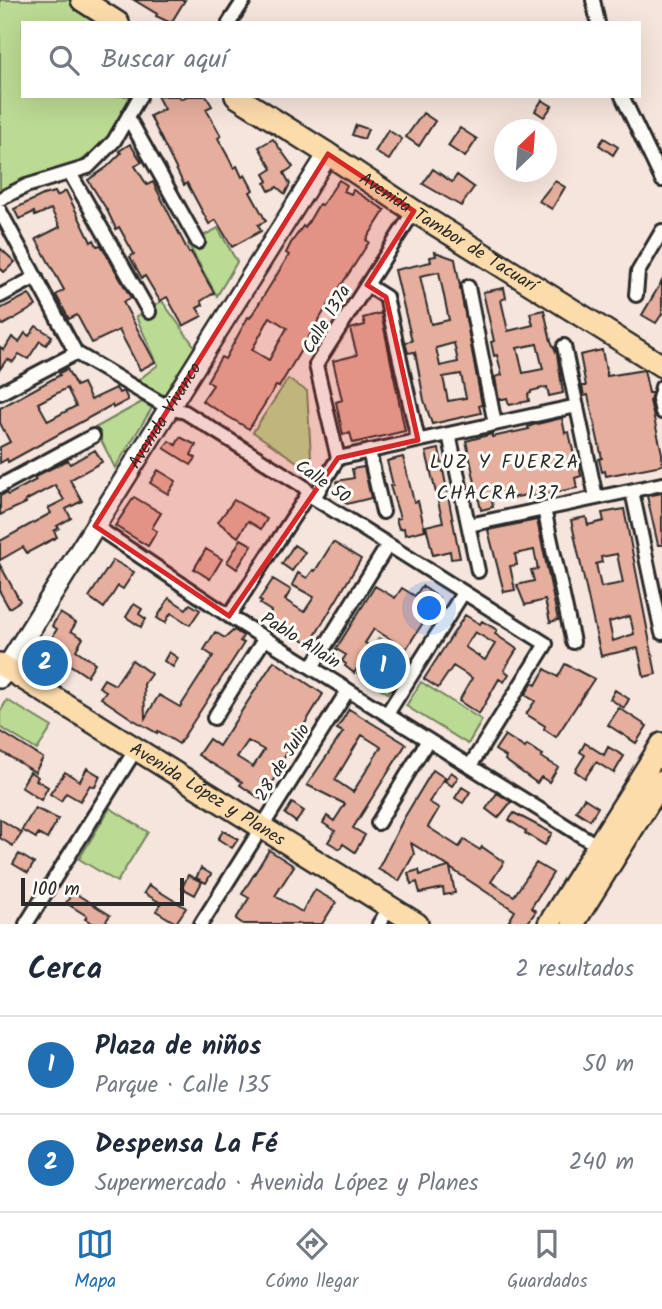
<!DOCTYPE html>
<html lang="es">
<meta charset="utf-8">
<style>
:root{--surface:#fff;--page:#f2f2f3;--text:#1f2937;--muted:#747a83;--line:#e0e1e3;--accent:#1f6fb2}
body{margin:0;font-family:Kalam,sans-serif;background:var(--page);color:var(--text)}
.compass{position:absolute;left:494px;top:119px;width:63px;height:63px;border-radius:50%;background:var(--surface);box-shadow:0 7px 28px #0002;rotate:25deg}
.scale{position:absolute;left:21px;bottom:18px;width:163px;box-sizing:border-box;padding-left:7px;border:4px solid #2b2b2b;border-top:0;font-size:19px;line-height:24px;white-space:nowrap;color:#2b2b2b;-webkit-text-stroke:5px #fdfcf7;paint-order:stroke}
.you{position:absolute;left:430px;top:609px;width:24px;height:24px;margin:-18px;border:5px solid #fff;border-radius:50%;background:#1a73e8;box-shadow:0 0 0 10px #1a73e833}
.badge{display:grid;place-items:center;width:46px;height:46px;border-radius:50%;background:var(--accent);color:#fff;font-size:23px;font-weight:700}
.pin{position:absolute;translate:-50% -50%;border:4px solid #fff;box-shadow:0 2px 7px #0006}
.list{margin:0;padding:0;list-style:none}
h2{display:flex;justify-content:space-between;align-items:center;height:91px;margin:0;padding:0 28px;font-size:30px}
h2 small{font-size:23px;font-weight:400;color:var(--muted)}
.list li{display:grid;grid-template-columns:46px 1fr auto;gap:21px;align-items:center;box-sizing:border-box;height:98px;padding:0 28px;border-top:2px solid var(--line)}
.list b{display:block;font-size:26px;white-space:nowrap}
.list p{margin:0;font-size:23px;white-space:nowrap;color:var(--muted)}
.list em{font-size:23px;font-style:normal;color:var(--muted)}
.icon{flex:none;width:38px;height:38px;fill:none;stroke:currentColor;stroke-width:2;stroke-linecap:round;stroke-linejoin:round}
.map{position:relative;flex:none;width:662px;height:924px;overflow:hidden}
.search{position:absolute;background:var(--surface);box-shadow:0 7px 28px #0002;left:21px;right:21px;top:21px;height:77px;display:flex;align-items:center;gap:18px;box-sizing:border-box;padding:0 24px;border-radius:0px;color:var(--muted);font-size:26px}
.sheet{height:287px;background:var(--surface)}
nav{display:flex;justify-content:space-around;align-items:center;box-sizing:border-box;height:98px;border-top:2px solid var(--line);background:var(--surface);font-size:19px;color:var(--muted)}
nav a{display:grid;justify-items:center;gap:4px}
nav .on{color:var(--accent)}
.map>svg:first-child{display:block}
.green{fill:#bbda93;stroke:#73825f;stroke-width:2}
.building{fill:#e6ae9d;stroke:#2b2b2b;stroke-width:2;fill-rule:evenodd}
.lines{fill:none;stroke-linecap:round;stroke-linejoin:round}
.street-casing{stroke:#2b2b2b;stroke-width:18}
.secondary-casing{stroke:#2b2b2b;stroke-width:24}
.primary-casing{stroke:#2b2b2b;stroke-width:26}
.street{stroke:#fdfcf7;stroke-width:12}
.secondary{stroke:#fdfcf7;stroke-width:19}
.primary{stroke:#fddcac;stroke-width:21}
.marked{fill:#d62828;fill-opacity:0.2;stroke:#d62828;stroke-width:5;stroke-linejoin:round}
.labels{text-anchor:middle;stroke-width:6;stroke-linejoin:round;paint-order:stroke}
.street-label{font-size:18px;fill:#2b2b2b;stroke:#fdfcf7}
.neighbourhood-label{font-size:19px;letter-spacing:2px;fill:#2b2b2b;stroke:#fdfcf7}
</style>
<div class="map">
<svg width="662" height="924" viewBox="0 0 662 924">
<rect width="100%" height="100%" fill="#f6e5dc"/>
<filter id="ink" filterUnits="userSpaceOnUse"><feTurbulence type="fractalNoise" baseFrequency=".0143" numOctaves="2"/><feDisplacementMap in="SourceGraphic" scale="14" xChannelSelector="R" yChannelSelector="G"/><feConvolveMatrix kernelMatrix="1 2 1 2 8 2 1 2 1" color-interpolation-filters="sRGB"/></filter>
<g filter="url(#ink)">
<!-- green -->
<path class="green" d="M0,0H71L107,23H23V96H136L113,135L76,165L0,192Z
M218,228L237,262L217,296L188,244Z
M162,301L195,347L164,397L137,381L158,365L136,317Z
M288,379L307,391L312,472L253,432Z
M142,402L152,408L115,468L95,428Z
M379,638L410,658L388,693L357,673Z
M421,682L482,720L468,744L406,706Z
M7,700L52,727L37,750L0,727V712Z
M110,808L148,832L117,882L79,859Z"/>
<!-- building -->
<path class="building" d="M134,0H185L171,23L156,16L157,14Z
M157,96H179L181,99L187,96H206L212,106L206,109L221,136L218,138L234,168L237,166L242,177L245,175L253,190L250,192L266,221L258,225L261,231L232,247L216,220L209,224L187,183L184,185L150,116L164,109Z
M542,100L552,106L544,117L535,111Z
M423,113L435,121L419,146L406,137Z
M356,125L368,129L364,139L352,135Z
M460,128L477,139L465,157L448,146Z
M388,130L402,139L389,160L375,152Z
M604,138L618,147L613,155L599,145Z
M273,139L293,167L284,173L290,184L285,194L277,187L269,191L265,183L268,181L264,174L272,169L259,147Z
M130,144L142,162L135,166L147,185L153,182L189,253L191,252L214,293L201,301L203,305L197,308L202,316L183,326L167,297L160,301L145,276L142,278L130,257L134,254L119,227L116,229L107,210L88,180L107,167L121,153L119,151Z
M433,169L452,182L457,175L474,187L461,206L423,184Z
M339,180L347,185L344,191L351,194L353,190L385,210L366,240L369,242L355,264L323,313L279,387L276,386L249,429L202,401L213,385L207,381L221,357L225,359L248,317L250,318L289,255L286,253L291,243L303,226L305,228L319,204L322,205ZM270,317L287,328L269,360L252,350Z
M555,181L565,187L552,209L539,201Z
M66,191L91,242L94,240L97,246L101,245L131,298L123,302L155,362L140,370L119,330L92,343L77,315L69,319L56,295L64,290L36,239L60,227L51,209L35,216L34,212L19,219L14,209L43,195L55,192L57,196Z
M0,248L15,262L4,272L0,268Z
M435,252L455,259L482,405L479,406L481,413L432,424L424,400L415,352L408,353L405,342L412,341L395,270L431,262L430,257L436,256ZM439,272L449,320L431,324L420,276ZM454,343L458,362L440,366L436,348ZM461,374L466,398L448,401L443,377Z
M662,281V314L656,323L642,315Z
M504,288L506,298L501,300L508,331L533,325L530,313L544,310L551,341L557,354L563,393L549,396L547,387L531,391V393L528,394L529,401L509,405L507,398L499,400L495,377L502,375L497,355L494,356L491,342L494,341L483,292ZM537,344L543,369L523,373L517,348Z
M29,294L36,306L3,325L0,321V309Z
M381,313L405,431L353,443L350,433L343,435L336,402L342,400L333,361L357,355L350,329L365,325L363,318Z
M36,326L52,336L46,345L40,341L28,359L19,354L13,362L7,359L0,369V347L4,350L12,337L19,342L25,333L29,336Z
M602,350L607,376L644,370L649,393H652L650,401L662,453V465L606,476L605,471L602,472L599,459L602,458L588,395L584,396L582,386H586L580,355Z
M67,369L76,386L83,383L91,400L116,388L119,393L124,391L128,400L113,408L112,405L8,462L7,459L0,463V447L10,442L0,423V408L60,375L59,373ZM67,388L76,406L48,421L38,403Z
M562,418L565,433L569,432L576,465L579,464L581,476L575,478L577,488L532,497L531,494L512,498L511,490L491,495L493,507L481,510L466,441L492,434V437L529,429L528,427L533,425Z
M180,437L196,445L191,455L196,458L191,465L164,448L169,441L176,445Z
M439,449L460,558L451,559L450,551L433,555L426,526L443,522L426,452Z
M95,450L102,462L70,480L82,501L66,509L71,518L57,526L59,528L54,531L57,537L27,553L23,547L0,560V541L51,513L48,508L64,500L55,485L25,501L26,503L0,515V496L6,493L8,495L36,480L34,478L44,472L68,460L70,464Z
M403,457L414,502L418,501L425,530L405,535L404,528L399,529L396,519L400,518L390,486L393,485L387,461Z
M364,467L371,498L347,504L340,498L337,481L354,478L352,469Z
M158,470L176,481L168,494L150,483Z
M662,493V545H658L647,496Z
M134,497L161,513L152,528L157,531L148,546L115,526Z
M234,500L267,519L261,529L248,521L238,537L218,522Z
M624,509L656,674L644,677L638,648L601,656L571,520L586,517L588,525L604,521L602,513ZM617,554L623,583L601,587L596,564L602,562L601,557ZM630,616L634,634L613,641L609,622Z
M537,520L558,620L550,622L545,600L525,605L517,585L534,581L531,570L538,569L534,550L515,554L517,565L510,566L515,590L504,592L488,530Z
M241,539L252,545L237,569L227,562Z
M333,542L361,559L310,644L267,618L271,611L260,604L262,602L259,600L273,579L291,590L285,600L304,612L314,597L292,585L298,573L307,578L313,570L315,571Z
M294,545L305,552L292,571L282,564Z
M206,549L222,559L210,579L194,569Z
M113,560L134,572L123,589L118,586L104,608L89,597Z
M0,565L20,601L9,608L0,592Z
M375,586L395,598L402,588L415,596L422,586L439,598L406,649L374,629L365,643L372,647L354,673L345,666L346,664L342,661L346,655L336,649Z
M169,598L186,609L190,604L200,610L190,625L171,613L165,623L157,618Z
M134,604L142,609L139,614L146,619L141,627L126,617Z
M60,613L76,623L71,631L83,638L76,650L95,663L87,676L61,659L59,663L48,656L44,663L33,656L42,640L48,644L57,629L52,626Z
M465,615L480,624L482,621L497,630L495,634L517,649L504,670L509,674L504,682L499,679L479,714L459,701L472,678L453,666L438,688L424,679ZM475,632L495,644L485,660L465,647Z
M234,630L243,636L240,641L244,643L179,744L158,731L157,733L132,719L101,698L106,691L99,687L104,679L115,685L132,660L151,674L144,684L145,718L159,695L180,707L213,656L204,650L215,632L225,638Z
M169,652L178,658L173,667L164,661Z
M274,661L323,694L276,771L279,773L261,799L240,785L242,782L198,755L209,739L219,746ZM248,741L264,750L253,767L237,757Z
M565,664L594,679L556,737L544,729L545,726L526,714L535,701L525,695L532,683L536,685L545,669L558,677Z
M615,690L629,699L624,708L610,699Z
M619,708L647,726L636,743L608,725Z
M349,709L406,744L353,828L365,835L355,852L343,844L340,849L328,842L335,831L323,823L327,816L334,821L345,804L307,785L343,732L337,729ZM362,735L381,747L353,792L335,780Z
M0,731L43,758L35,772L0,751Z
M505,735L525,748L527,745L543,755L541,757L558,767L549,782L541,777L537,783L505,760L506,757L495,750Z
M585,743L604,755L608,747L624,756L614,773L596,762L585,778L575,771L585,755L580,752Z
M87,768L100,776L95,787L90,785L80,801L66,793L61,801L50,794L65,772L80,781Z
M433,770L445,778L429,802L439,808L428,827L459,847L464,840L480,850L482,847L504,862L491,882L514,896L536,863L553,873L531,908L536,911L527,924H507L515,911L450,868L455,893L444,895L443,888L420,893L417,882L411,884L408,873L419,870L420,875L449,867L411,843L414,854L399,881L378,869L404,818Z
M30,772L38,777L36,780L48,787L41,800L21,787Z
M451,772L458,777L452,786L445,781Z
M462,787L470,792L463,803L455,798Z
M497,793L511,802L498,818L486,809Z
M584,798L598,807L590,820L576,811Z
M292,803L304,811L296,822L285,814Z
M35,808L58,819L47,839L38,834L36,838L22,830Z
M514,813L552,833L545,845L525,833L526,831L509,820Z
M0,819L22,833L13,846L0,838Z
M223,831L238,839L232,848L218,839Z
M269,850L294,866L275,896L302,912L315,890L336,902L322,924H243L236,919L249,898L242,894Z
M19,854L34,863L28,873L13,864Z
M201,868L211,874L206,883L196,878Z
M188,875L202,882L195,895L182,888Z
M149,885L186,908L176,923L156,911L161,903L144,893Z
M73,892L110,915L104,924H94L85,919L87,916L66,903Z"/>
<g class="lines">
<!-- street casing -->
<g class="street-casing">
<path id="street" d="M593,0L598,23
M229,23L244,0
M622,96L662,180
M128,117L198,242
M70,173L149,312
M0,199L26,186L88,167L114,141L140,96
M0,211L76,353
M367,285L386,297L418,440
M468,287L495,424
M636,295L638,272L662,231
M0,296L36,277
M564,346L596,497
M76,353L169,408L185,412L303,486L314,498L546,644L470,766
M662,387L659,399L662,412
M0,393L76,353
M449,434L478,571
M369,451L383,512
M338,458L316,365L414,211
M338,458L577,406
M0,486L93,436
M632,491L662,633
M314,498L338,458
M544,509L573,642
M469,525L662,484
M95,526L229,616L598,846
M229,616L308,494
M312,667L388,545
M387,714L463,593
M214,718L265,638
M378,823L428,740
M26,924L136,749
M201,924L348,690
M379,924L390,907"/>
</g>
<!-- secondary casing -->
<g class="secondary-casing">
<g id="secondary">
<path id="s1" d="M0,678L328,154"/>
</g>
</g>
<!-- primary casing -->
<g class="primary-casing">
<g id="primary">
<path d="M82,0L118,23"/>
<path id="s2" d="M236,96L328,154L414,211L662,366"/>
<path id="s3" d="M0,664L417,924"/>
<path d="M549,924L662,744"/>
<path d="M573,924L662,781"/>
</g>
</g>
<!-- street -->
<use href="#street" class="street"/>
<!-- secondary -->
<use href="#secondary" class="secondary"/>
<!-- primary -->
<use href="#primary" class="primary"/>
</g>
</g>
<!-- marked area -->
<path class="marked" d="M328,154L414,211L367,285L386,297L418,440L338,458L229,616L95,526Z"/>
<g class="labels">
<!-- street labels -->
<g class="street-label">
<text dy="6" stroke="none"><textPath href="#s2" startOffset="252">Avenida Tambor de Tacuarí</textPath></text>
<text transform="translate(326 319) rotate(-59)" y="6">Calle 137a</text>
<text dy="6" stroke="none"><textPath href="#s1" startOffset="310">Avenida Vivanco</textPath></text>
<text transform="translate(323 481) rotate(35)" y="6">Calle 50</text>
<text transform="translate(301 640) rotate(32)" y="6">Pablo Allain</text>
<text transform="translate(282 762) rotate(-58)" y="6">28 de Julio</text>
<text dy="6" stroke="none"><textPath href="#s3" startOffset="245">Avenida López y Planes</textPath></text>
</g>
<!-- neighbourhood labels -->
<g class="neighbourhood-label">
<text x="505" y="468">LUZ Y FUERZA</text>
<text x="498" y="499">CHACRA 137</text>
</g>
</g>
</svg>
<svg class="compass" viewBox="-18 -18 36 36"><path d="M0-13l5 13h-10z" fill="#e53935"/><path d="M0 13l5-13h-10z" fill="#747a83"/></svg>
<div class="scale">100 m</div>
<div class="you"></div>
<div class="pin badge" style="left:383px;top:666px">1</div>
<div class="pin badge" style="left:45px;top:663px">2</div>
<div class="search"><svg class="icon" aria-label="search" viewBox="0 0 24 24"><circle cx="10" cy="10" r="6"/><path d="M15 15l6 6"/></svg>Buscar aquí</div>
</div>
<section class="sheet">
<h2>Cerca<small>2 resultados</small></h2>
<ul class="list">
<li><span class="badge">1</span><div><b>Plaza de niños</b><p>Parque · Calle 135</p></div><em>50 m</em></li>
<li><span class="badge">2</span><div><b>Despensa La Fé</b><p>Supermercado · Avenida López y Planes</p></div><em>240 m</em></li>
</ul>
</section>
<nav>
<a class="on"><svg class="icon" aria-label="map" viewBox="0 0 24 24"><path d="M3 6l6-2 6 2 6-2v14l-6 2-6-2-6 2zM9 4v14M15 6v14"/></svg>Mapa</a>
<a><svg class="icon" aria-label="directions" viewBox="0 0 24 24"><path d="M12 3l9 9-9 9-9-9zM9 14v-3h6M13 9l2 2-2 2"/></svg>Cómo llegar</a>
<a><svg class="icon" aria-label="saved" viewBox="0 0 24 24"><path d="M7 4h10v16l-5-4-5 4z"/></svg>Guardados</a>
</nav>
